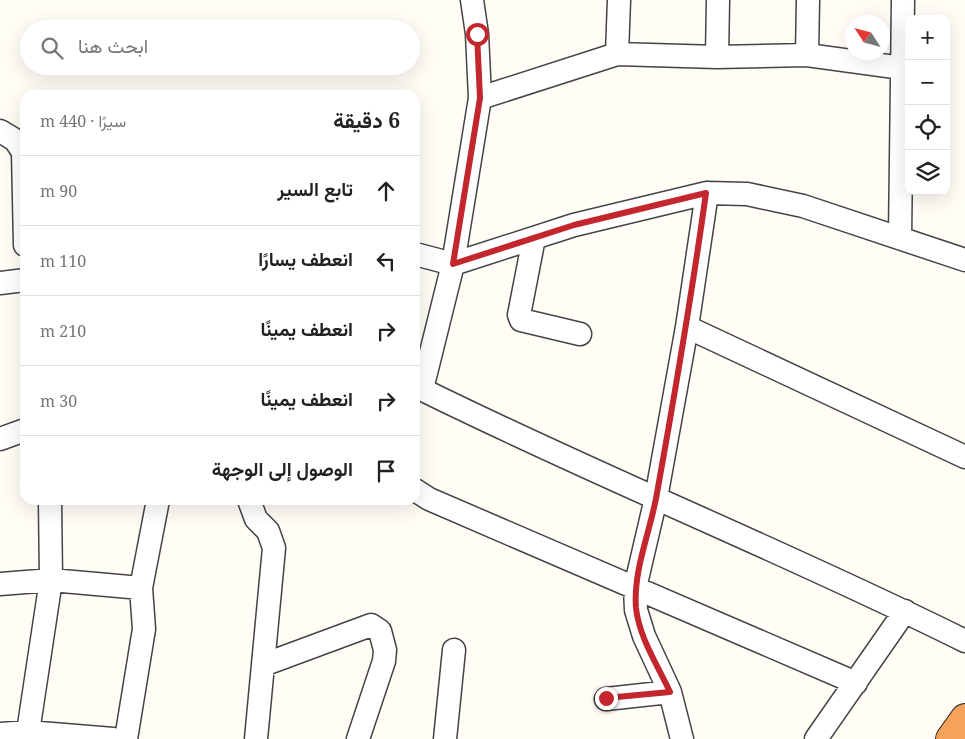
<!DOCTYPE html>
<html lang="ar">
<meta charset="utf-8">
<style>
:root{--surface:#fff;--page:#f6f6f6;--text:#222;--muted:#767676;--line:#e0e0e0}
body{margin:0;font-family:"Noto Serif",Vazirmatn,serif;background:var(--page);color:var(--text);direction:rtl}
.controls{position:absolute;right:15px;top:15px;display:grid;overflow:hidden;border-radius:10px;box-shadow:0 5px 20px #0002}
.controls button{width:45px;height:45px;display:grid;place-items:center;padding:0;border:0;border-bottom:1px solid var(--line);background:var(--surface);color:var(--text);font:25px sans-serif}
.compass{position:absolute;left:845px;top:15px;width:45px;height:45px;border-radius:50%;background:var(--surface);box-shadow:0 5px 20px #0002;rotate:306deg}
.stop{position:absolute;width:15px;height:15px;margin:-11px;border:4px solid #c4262e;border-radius:50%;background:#fff}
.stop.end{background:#c4262e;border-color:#fff;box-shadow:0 1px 5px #0008}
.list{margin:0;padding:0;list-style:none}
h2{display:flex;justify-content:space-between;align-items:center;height:65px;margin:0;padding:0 20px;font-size:21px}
h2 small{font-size:16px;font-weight:400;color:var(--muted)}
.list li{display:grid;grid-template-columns:32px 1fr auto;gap:15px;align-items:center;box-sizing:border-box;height:70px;padding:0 20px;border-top:1px solid var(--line)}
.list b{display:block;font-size:19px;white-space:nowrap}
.list em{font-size:16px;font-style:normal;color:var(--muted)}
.icon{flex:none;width:28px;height:28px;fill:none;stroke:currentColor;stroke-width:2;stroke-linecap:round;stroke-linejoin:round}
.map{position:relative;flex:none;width:965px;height:739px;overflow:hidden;direction:ltr}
.search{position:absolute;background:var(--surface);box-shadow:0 5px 20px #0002;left:20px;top:20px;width:400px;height:55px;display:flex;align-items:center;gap:12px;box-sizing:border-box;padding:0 18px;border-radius:28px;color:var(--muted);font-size:19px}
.panel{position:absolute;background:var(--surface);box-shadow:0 5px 20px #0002;left:20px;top:90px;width:400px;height:415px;border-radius:15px;direction:rtl}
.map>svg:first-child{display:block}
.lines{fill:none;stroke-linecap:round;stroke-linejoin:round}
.minor-casing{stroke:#444;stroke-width:25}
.highway-casing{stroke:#222;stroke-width:30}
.minor{stroke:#fff;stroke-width:22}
.highway{stroke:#f5a25d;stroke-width:28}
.route{stroke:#c4262e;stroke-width:6}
</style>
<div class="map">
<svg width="965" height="739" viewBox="0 0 965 739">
<rect width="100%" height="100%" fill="#fffdf5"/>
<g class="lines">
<!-- minor casing -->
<g class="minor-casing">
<path id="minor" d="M617,54L619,0
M807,55L808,0
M717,57L718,0
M480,98L617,54L717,57L807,55L902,68
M0,131L15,140L23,152L25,245
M534,238L519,315L521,320L580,334
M900,238L903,0
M415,254L453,264L574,225L707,193L747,194L803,206L965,260
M0,283L25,280
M687,327L965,457
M415,386C596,476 784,551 965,641
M422,389L453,264L480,98L477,34L472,0
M0,439L25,430
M415,490L429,499L856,683
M249,500L256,519L268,531L274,548L256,739
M0,584L51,580L141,588
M263,665L371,625L380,631L385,650L384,661L358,739
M606,699L670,692
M28,732L51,580L50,500
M0,734L28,732L113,739
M126,739L144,629L141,588L158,500
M445,739L454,650
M682,739L670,692L644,636L636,610L635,588L656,498L687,327L707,193
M816,739L905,611"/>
</g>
<!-- highway casing -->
<g class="highway-casing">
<path id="highway" d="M950,739L965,718"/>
</g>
<!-- minor -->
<use href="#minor" class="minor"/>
<!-- highway -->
<use href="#highway" class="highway"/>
</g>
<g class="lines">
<!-- route -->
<path class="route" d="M477,34L480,98L453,264L574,225L706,193C692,293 675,393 657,493C651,530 633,569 636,608C639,637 658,666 670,692L606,698"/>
</g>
</svg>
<div class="controls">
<button>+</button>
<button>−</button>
<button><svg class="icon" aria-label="locate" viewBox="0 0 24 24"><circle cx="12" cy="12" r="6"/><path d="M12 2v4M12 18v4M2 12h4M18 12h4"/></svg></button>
<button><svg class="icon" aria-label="layers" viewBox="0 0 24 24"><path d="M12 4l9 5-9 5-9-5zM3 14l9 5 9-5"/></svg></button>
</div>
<svg class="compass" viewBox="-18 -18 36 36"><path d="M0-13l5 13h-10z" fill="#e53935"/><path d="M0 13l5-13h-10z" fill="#767676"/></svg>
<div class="stop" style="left:477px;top:34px"></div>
<div class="stop end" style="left:606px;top:698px"></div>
<div class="search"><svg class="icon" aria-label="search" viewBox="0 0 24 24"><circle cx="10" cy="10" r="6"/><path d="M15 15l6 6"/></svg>ابحث هنا</div>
<section class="panel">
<h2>6 دقيقة<small>سيرًا · 440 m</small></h2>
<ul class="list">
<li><svg class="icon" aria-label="ahead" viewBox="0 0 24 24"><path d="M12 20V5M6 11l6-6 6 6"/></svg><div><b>تابع السير</b></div><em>90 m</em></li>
<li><svg class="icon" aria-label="left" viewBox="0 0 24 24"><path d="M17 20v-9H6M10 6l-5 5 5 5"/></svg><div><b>انعطف يسارًا</b></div><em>110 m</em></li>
<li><svg class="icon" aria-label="right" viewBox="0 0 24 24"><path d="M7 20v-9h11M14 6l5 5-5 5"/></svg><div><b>انعطف يمينًا</b></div><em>210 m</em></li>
<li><svg class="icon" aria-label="right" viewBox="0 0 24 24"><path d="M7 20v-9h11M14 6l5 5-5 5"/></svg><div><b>انعطف يمينًا</b></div><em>30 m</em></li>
<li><svg class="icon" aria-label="arrive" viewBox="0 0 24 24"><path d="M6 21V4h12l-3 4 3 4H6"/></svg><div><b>الوصول إلى الوجهة</b></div></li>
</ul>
</section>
</div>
